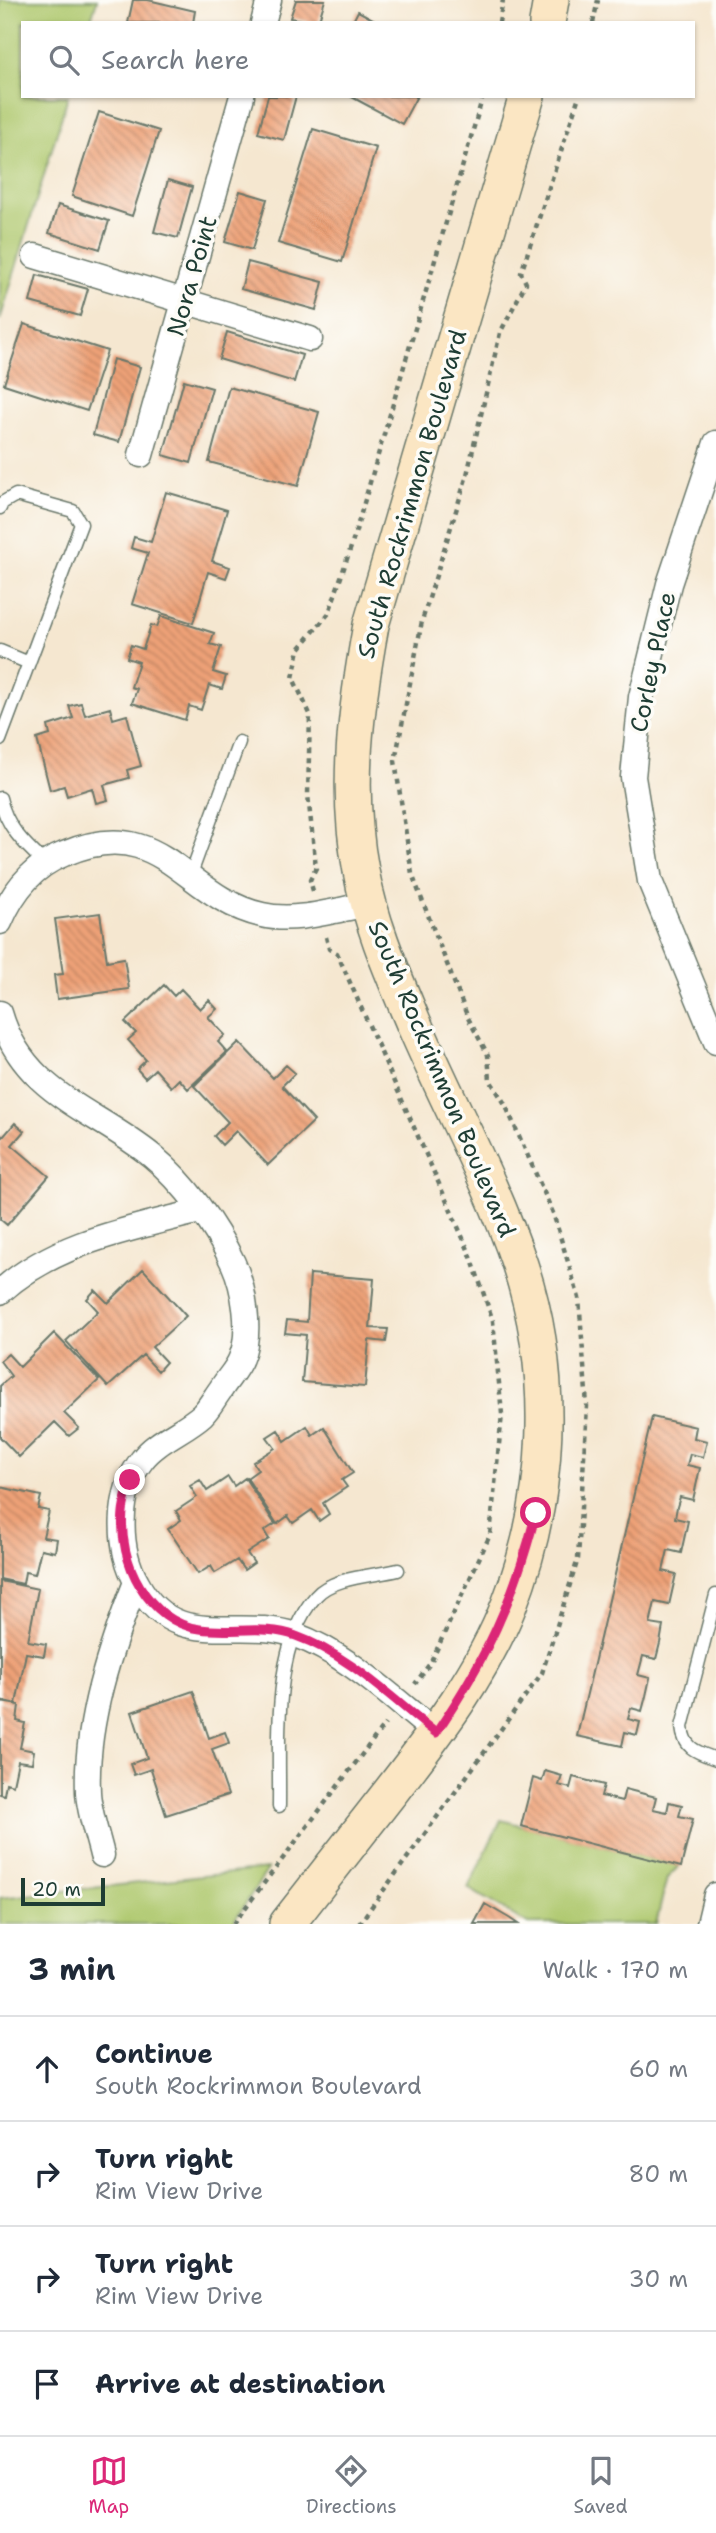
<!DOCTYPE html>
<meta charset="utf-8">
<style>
:root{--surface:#fff;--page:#f2f2f3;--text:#1f2937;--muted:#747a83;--line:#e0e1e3;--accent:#db2777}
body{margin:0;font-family:"Shantell Sans",sans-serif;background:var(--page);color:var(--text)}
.scale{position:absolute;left:21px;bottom:18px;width:84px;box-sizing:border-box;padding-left:7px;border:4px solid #1f3d34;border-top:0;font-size:19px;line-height:24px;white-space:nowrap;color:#1f3d34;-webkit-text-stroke:5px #fdfcf7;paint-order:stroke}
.stop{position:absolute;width:21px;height:21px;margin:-16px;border:5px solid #db2777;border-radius:50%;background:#fff}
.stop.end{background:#db2777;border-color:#fff;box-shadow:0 2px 7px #0008}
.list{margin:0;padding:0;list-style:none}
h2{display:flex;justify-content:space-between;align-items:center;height:91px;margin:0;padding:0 28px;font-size:30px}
h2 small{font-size:23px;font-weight:400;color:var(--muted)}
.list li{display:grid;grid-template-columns:46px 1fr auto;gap:21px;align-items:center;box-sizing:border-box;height:105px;padding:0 28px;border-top:2px solid var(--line)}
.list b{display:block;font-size:26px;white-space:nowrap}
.list p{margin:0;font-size:23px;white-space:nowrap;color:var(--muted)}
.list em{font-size:23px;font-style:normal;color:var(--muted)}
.icon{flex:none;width:38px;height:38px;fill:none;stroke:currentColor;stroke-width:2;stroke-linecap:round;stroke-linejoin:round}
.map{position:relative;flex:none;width:716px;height:1924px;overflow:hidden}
.search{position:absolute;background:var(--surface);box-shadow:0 2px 5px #0004;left:21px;right:21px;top:21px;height:77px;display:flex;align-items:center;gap:18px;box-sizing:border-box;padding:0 24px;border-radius:0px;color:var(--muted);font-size:26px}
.sheet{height:511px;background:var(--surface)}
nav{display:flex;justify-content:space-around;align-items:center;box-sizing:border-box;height:98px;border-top:2px solid var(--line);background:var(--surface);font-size:19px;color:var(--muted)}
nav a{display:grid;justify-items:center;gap:4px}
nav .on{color:var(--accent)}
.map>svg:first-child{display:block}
.grass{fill:#aec86d;stroke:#668250;stroke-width:2}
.building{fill:url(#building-back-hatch)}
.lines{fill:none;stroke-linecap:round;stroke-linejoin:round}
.service-casing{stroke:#6a786b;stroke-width:15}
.minor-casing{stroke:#6a786b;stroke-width:27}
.secondary-casing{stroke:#6a786b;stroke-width:38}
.path{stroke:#6a786b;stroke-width:4.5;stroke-dasharray:5 5;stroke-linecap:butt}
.service{stroke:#fff;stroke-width:12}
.minor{stroke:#fff;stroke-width:24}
.secondary{stroke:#fbe6c3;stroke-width:35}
.route{stroke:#db2777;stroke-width:9}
.labels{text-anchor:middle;stroke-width:7;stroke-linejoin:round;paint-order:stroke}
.street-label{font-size:24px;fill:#1f3d34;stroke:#fdfcf7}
</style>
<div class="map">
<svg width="716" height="1924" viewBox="0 0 716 1924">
<defs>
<pattern id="building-back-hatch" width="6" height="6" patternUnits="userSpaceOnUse" patternTransform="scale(1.75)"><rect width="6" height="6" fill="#eea177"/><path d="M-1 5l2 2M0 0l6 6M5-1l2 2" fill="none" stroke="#c08462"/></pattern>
</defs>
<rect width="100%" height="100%" fill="#fdfcf7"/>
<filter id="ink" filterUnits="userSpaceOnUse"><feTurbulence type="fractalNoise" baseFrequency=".0143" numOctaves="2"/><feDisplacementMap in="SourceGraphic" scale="14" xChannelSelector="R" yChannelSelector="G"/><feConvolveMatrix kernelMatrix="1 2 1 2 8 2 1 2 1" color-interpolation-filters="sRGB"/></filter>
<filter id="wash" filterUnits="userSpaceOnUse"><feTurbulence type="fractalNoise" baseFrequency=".00686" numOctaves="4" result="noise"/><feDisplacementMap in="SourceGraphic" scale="28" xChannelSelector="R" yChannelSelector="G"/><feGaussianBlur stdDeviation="1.57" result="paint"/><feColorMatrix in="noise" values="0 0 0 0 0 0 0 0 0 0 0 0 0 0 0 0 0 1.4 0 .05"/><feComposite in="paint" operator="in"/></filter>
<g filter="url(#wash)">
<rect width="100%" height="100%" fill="#f5e7d0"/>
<!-- grass -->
<path class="grass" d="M0,0H97L90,23H23V96H68L0,320Z
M501,1820L679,1866L667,1878L656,1924H528L468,1888Z
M268,1869L232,1924H0V1898Z"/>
<g id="blocks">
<!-- building -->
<path class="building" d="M133,0H148L195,11L193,23H128Z
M296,0H325L318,23L290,18Z
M358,11L380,23H352Z
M268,96H296L284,140L258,133Z
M350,96H417L402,124Z
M99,112L159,131L132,216L72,196Z
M313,129L376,148L342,262L278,243Z
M168,180L192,187L178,238L154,232Z
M240,191L267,199L252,250L225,242Z
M58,205L109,221L100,249L49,233Z
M248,262L323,282L316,310L241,289Z
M37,275L88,289L80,316L30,302Z
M24,324L107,351L87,411L4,384Z
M227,332L302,355L294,382L219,359Z
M113,359L140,367L119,442L93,435Z
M184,380L212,388L191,463L163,455Z
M229,387L319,412L298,486L209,462Z
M166,492L227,510L212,561L230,567L226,578L208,572L193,623L132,604L148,553L131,548L134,537L151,542Z
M161,616L214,633L210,644L221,647L213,672L226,676L222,689L209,685L201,710L189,706L185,720L132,703L137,689L131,687L139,662L127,658L131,645L143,649L151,625L157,627Z
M81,703L85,715L110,708L113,719L127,715L141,766L127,770L129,778L104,785L108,800L96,803L92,788L67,796L64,786L50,790L37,739L50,735L48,726L73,718L69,706Z
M100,913L107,961L124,958L129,989L57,999L54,975L63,974L55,919Z
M164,985L174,996L181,989L200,1009L209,1000L217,1009L208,1017L225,1035L218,1042L227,1052L188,1089L179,1079L171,1087L155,1069L145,1078L137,1069L146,1060L128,1040L136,1033L125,1022Z
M239,1042L273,1078L286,1065L295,1073L282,1086L314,1121L268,1165L236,1131L222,1145L214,1136L228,1122L194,1086Z
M15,1123L24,1131L12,1145L49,1176L7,1225L0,1219V1134L3,1137Z
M143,1269L186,1316L152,1347L166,1362L158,1371L143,1355L108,1387L66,1341L98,1311L87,1299L95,1290L108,1303Z
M310,1274L374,1279L370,1328L388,1329L386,1342L369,1340L365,1387L302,1382L306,1335L285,1333L287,1320L307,1322Z
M54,1333L99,1380L64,1413L79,1428L69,1436L55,1422L19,1457L0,1437V1386L11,1376L0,1361L8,1354L20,1367Z
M652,1417L696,1427L694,1438L707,1441L703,1457L690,1454L687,1465L700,1468L693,1500L680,1497L677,1507L675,1518L688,1521L681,1553L668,1550L663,1571L676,1574L669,1605L655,1602L650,1624L663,1626L660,1643L656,1659L643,1656L638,1675L650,1678L646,1696L642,1711L631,1708L628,1719L640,1722L637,1735L625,1732L622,1746L577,1736Z
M307,1426L312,1435L324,1427L353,1473L342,1480L347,1487L323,1503L329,1514L319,1521L312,1510L293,1523L288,1516L277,1524L247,1478L258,1470L253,1462L275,1448L267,1437L278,1430L285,1441Z
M228,1477L234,1486L245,1478L275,1524L264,1531L269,1539L247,1553L254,1563L244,1570L237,1560L215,1573L211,1566L198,1574L168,1529L181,1520L176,1511L197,1497L190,1486L200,1480L207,1491Z
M0,1487L41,1496L38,1509L49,1511L43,1537L57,1539L55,1552L41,1549L35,1574L25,1572L23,1584L0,1579Z
M0,1581L38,1589L28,1641L46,1644L44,1656L26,1653L16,1704L0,1700Z
M193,1691L209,1738L225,1732L229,1743L212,1749L228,1795L166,1815L151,1769L134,1775L130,1764L147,1758L132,1712Z
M0,1702L19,1705L17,1721L25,1723L20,1748L34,1751L32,1763L18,1761L13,1785L6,1783L4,1795L0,1794Z
M545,1771L562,1776L559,1785L570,1788L573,1777L604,1785L601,1796L622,1801L625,1789L656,1797L653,1809L667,1812L669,1802L682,1805L679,1816L693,1819L681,1867L521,1826L533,1778L542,1781Z
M485,1904L509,1918L518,1924H474Z"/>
</g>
</g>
<g filter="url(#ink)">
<use href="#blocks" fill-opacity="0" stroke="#6a786b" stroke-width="2"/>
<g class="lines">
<!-- service casing -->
<g class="service-casing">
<path id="service" d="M0,508L2,503L16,495L73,511L81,524L0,740
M0,651L29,663
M0,798C6,826 23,843 44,862
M191,874L239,742
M716,1595L682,1727C684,1749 697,1752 716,1759
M279,1806C280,1743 271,1646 316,1596C332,1577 374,1576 398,1570"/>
</g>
<!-- minor casing -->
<g class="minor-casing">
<path id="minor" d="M263,23L269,0
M35,256L310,339
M716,443L669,584L641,697L633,777L650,881L716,1042
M141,455L242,96
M0,922C13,891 33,866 64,854C163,812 182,897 262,915C296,923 335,910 369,904
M0,1013C23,1093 94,1109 152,1156C185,1183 215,1225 233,1263C244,1287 252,1332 241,1358C237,1369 227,1379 221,1389C215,1397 209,1408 202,1415C184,1431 156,1441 142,1460C117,1492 117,1548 137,1583C175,1654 236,1615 295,1635C348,1654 393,1699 436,1733
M0,1292C55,1242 130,1229 200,1211
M102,1855C97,1834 89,1812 88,1792C85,1722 111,1646 136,1582
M709,1924L716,1895"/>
</g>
<!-- secondary casing -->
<g class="secondary-casing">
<path id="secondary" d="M547,23L551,0
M287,1924C322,1879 357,1835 392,1790C437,1732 482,1674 509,1605C551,1497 556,1375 520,1265C492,1182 449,1105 414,1024C393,974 371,925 361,871C345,788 356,707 371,625L527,96"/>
</g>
<!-- path -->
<path class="path" d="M499,23L503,0
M593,23L598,0
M313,891L310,880L316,868L308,795L310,714L293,678L299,649L329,613L352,544L483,96
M326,937L329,949L337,953L470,1254L493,1321L502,1414L490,1535L431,1662L415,1684
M233,1924L385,1724
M359,1924L542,1673L578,1559L587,1406L579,1298L553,1213L505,1104L490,1080L488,1055L468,1018L412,874L395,761L422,621L467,475L500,333L526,283L521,273L579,96"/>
<!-- service -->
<use href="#service" class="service"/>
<!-- minor -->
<use href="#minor" class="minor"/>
<!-- secondary -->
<use href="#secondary" class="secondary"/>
</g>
</g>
<g class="lines" filter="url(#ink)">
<!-- route -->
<path class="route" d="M130,1480C128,1491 124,1501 123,1512C118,1562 148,1622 200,1629C232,1634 265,1624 296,1636C349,1655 392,1699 436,1733C486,1659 514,1600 536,1513"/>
</g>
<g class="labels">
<!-- street labels -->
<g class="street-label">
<text transform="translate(192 276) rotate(-74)" y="8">Nora Point</text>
<text transform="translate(412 494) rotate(-74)" y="8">South Rockrimmon Boulevard</text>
<text transform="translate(653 662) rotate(-78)" y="8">Corley Place</text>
<text transform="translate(442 1079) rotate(67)" y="8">South Rockrimmon Boulevard</text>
</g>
</g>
</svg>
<div class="scale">20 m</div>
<div class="stop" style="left:536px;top:1513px"></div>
<div class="stop end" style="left:130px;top:1480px"></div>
<div class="search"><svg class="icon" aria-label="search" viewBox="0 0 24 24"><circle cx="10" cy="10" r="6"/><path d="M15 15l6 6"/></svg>Search here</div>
</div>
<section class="sheet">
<h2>3 min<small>Walk · 170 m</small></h2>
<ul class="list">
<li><svg class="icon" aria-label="ahead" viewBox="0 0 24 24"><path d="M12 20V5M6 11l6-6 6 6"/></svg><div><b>Continue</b><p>South Rockrimmon Boulevard</p></div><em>60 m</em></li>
<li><svg class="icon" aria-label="right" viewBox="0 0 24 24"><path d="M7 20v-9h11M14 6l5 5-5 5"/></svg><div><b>Turn right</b><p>Rim View Drive</p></div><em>80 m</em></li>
<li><svg class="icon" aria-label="right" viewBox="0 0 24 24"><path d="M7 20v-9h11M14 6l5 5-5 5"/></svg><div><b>Turn right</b><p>Rim View Drive</p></div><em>30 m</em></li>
<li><svg class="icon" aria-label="arrive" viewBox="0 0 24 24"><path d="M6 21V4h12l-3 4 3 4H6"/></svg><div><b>Arrive at destination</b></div></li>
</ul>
</section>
<nav>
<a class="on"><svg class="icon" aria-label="map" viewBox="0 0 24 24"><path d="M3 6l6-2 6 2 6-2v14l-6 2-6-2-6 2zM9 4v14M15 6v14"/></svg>Map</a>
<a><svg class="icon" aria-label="directions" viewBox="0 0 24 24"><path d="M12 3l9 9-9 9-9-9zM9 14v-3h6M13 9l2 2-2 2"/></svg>Directions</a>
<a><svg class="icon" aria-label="saved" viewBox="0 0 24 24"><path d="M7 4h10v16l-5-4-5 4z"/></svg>Saved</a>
</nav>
